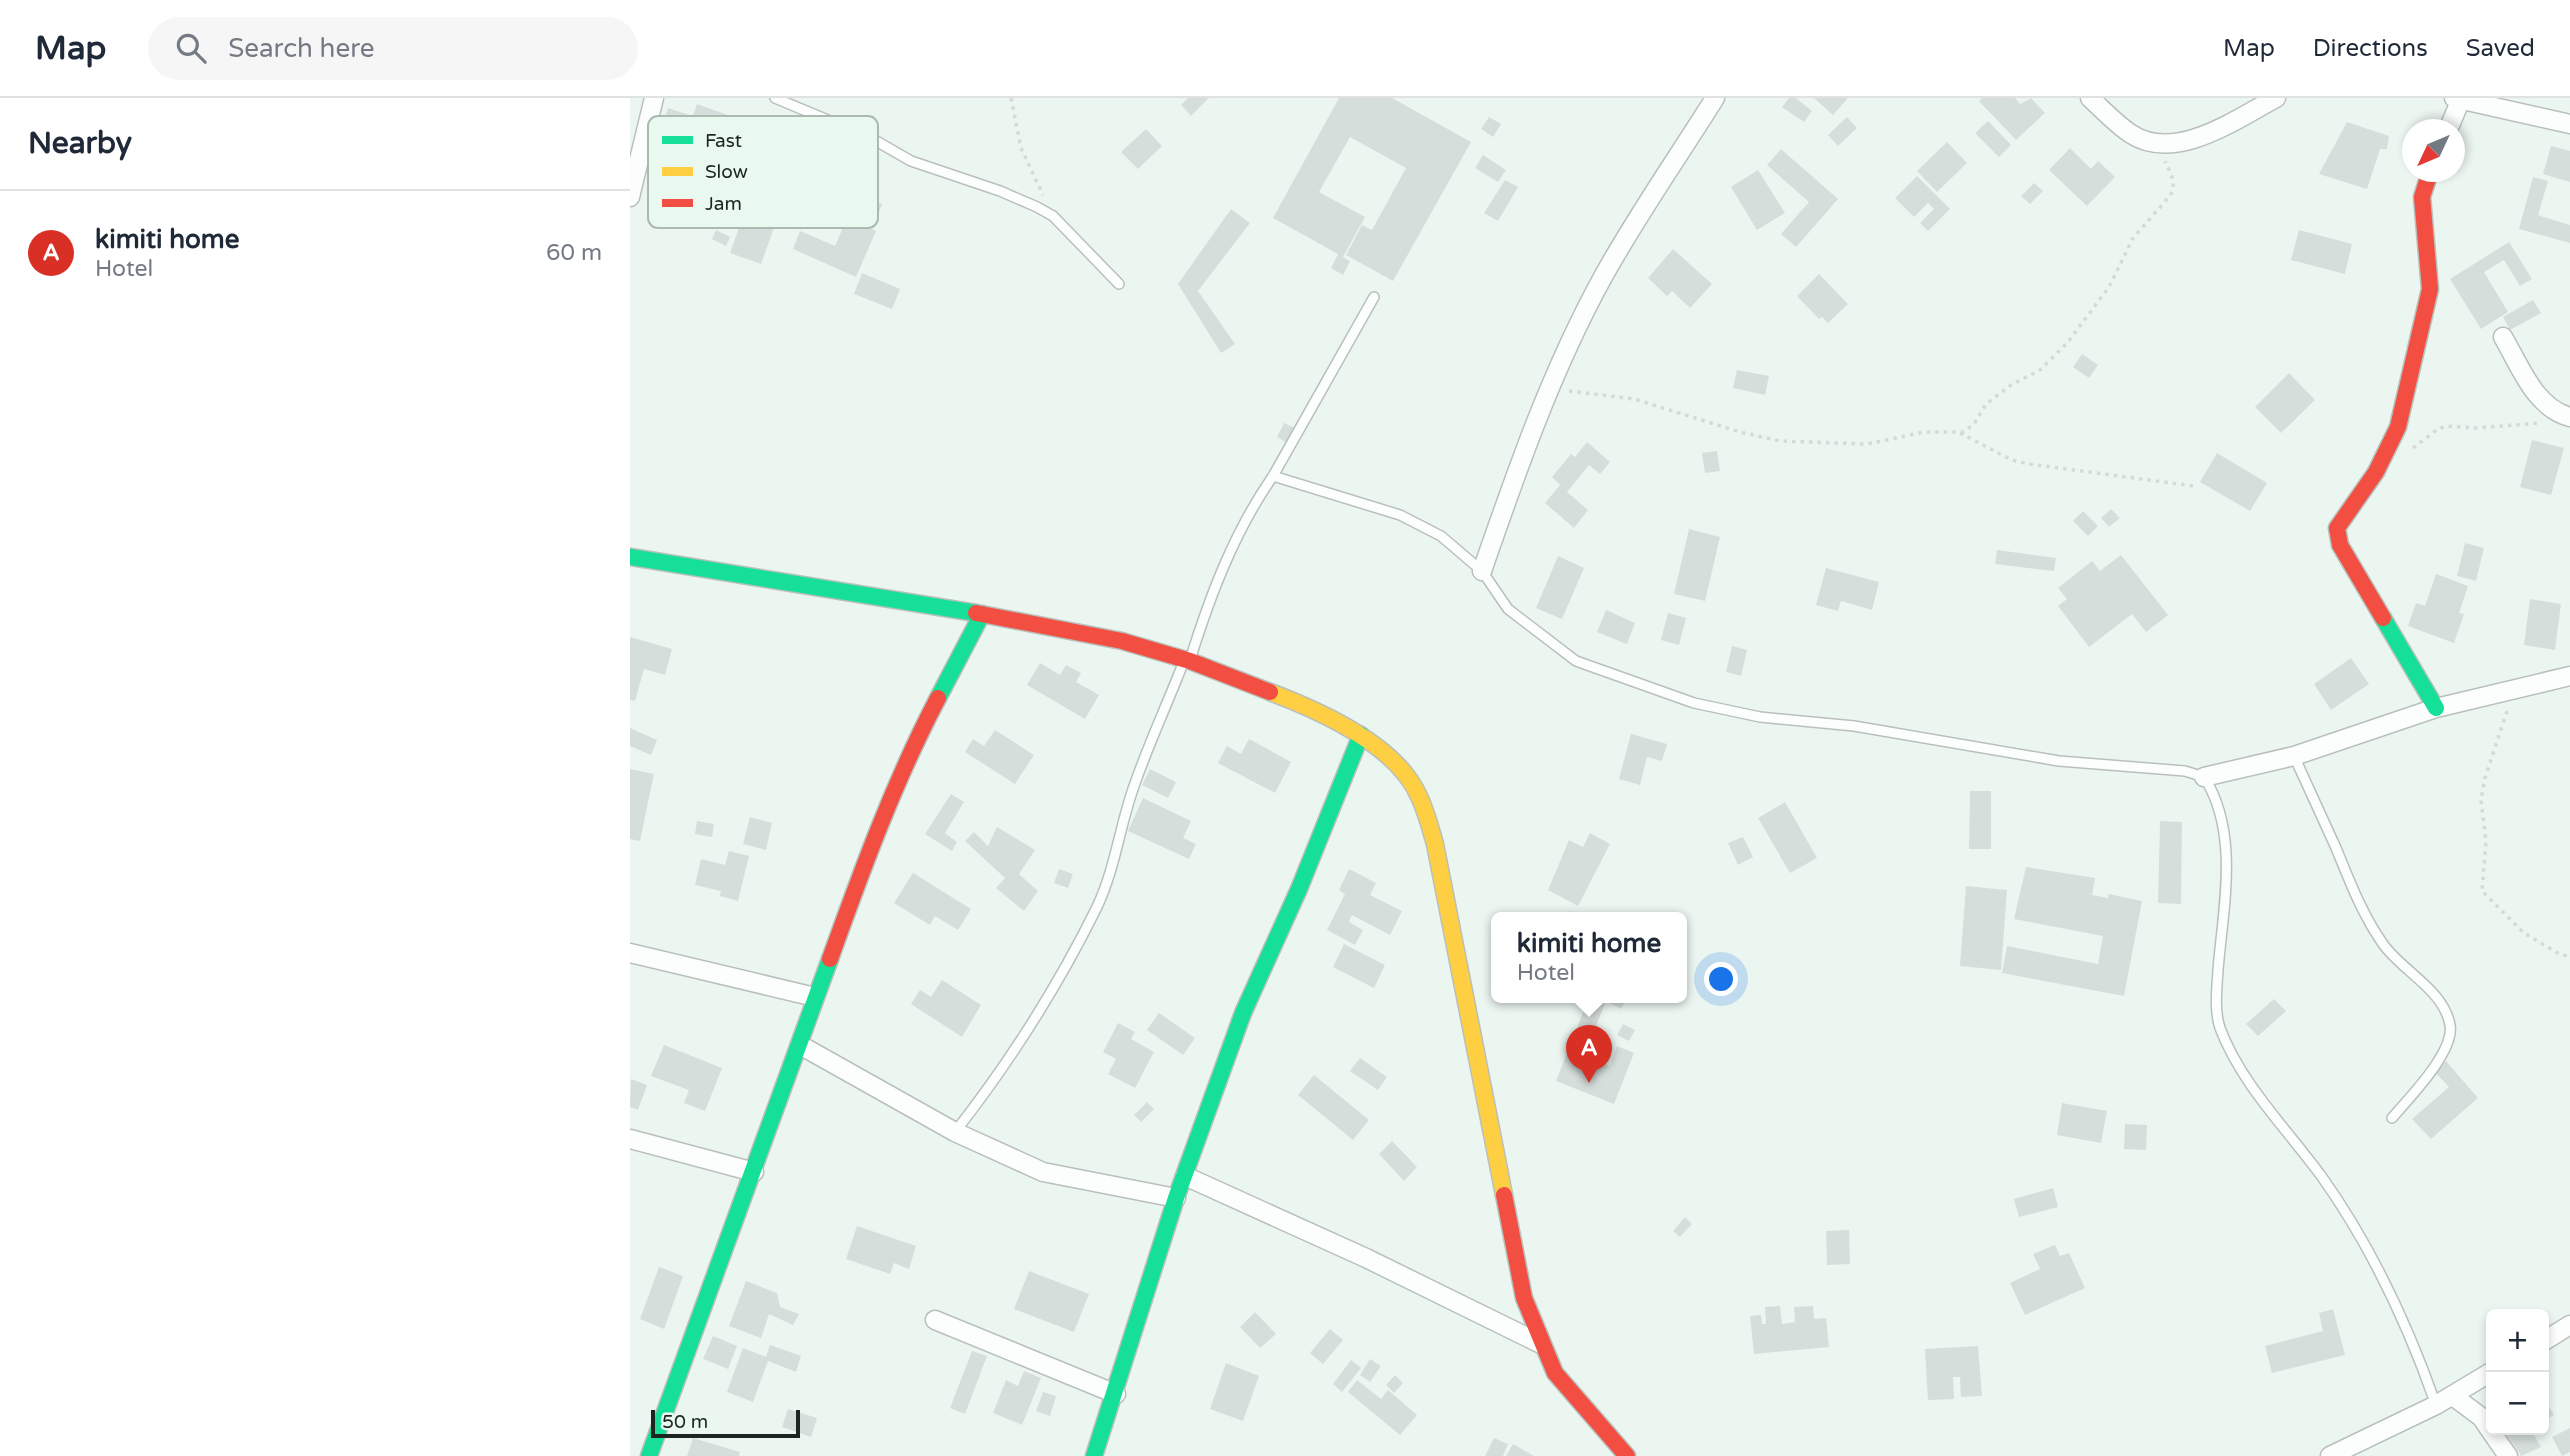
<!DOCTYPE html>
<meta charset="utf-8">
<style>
:root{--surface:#fff;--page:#f6f6f7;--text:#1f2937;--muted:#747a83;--line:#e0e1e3;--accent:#d93025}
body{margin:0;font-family:"Varela Round",sans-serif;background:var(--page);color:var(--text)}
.controls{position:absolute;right:21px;bottom:21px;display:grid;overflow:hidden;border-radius:10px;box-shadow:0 4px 10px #0003}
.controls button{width:63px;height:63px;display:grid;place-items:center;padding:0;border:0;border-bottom:2px solid var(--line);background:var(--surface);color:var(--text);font:35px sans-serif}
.compass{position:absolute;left:1772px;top:21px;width:63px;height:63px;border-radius:50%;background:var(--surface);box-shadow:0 4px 10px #0003;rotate:226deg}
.scale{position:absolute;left:21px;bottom:18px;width:149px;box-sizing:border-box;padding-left:7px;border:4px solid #1e2421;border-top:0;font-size:19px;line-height:24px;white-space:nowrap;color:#1e2421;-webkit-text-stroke:5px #e9f9f0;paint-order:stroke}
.you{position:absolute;left:1092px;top:882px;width:24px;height:24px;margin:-18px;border:5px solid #fff;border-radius:50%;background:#1a73e8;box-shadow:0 0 0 10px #1a73e833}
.badge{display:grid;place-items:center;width:46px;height:46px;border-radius:50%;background:var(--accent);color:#fff;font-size:23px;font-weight:700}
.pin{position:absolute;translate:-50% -58px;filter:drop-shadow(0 2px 4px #0008)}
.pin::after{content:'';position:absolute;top:37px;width:24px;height:21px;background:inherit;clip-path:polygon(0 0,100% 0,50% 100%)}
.popup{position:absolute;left:861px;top:814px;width:196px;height:91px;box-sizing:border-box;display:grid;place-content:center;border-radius:10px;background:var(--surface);filter:drop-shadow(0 2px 5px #0005);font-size:23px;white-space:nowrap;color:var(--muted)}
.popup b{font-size:26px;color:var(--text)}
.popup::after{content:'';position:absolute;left:50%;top:100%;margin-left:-14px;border:14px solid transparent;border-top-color:var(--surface)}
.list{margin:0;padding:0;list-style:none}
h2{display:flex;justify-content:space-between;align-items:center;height:91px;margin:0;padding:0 28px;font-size:30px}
h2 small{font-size:23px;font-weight:400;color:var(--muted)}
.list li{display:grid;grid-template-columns:46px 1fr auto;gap:21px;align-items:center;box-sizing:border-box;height:126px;padding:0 28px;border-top:2px solid var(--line)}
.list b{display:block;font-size:26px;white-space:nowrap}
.list p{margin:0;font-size:23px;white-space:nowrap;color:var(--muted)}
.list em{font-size:23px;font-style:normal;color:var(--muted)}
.icon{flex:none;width:38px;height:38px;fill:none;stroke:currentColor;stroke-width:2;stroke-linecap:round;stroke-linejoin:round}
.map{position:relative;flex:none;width:1940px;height:1358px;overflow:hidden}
header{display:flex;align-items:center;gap:42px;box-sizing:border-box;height:98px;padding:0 35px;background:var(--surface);border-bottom:2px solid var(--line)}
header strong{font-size:33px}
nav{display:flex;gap:38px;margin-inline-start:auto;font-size:24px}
.search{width:490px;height:63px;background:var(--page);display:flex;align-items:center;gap:18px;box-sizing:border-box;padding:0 24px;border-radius:38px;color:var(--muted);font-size:26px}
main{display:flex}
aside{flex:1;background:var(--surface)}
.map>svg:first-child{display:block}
.building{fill:#d6dedb}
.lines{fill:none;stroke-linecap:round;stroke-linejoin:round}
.lane-casing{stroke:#b9c0bc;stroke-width:12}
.street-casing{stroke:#b9c0bc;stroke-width:21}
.fast-casing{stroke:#b9c0bc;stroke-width:19}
.slow-casing{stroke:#b9c0bc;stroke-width:19}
.jam-casing{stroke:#b9c0bc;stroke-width:19}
.path{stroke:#d6d9d8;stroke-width:3.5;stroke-dasharray:3.5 5;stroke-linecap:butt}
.lane{stroke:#fcfefd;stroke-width:9}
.street{stroke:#fcfefd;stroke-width:18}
.fast{stroke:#16e098;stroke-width:16}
.slow{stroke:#ffcf43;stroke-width:16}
.jam{stroke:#f24e42;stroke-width:16}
.key{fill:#e9f9f0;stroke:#acb9b2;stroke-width:2}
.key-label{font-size:19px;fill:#1e2421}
</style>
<header>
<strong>Map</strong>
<div class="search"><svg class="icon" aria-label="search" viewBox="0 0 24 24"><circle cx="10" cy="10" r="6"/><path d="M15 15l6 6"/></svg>Search here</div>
<nav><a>Map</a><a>Directions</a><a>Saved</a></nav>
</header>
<main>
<aside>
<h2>Nearby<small></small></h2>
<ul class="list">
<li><span class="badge">A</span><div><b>kimiti home</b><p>Hotel</p></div><em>60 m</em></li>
</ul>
</aside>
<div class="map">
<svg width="1940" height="1358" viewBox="0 0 1940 1358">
<rect width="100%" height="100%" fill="#ecf6f1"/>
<!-- building -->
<path class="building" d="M558,0H579L561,18L551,7Z
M709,0H762L841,44L763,183L716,157L732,127L742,132L776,70L720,39L689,94L735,119L713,159L720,163L713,177L701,170L708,156L643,120Z
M1159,0H1166L1182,13L1174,24L1152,9Z
M1184,0H1218L1203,17Z
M1352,0H1385L1390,6L1401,0L1415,15L1386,42L1349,3Z
M67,6L165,41L138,117L114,109L131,58L58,32Z
M38,10L59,17L56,28L34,22Z
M859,19L871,26L863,39L851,31Z
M1217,19L1227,30L1208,48L1198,37Z
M1358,23L1381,47L1369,59L1345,35Z
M1717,24L1759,38L1757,51H1750L1737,91L1689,76Z
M516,31L532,48L508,71L491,54Z
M1317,44L1337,65L1307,94L1287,73Z
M1921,48L1940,53V84L1913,76Z
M1440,50L1461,71L1468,63L1485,79L1457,108L1419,72Z
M1151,51L1208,101L1166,149L1151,136L1179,104L1137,67Z
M853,57L876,72L868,84L845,70Z
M1128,72L1155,115L1127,132L1101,89Z
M1287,78L1320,111L1298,133L1290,125L1304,111L1298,105L1284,119L1265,100Z
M1903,79L1918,83L1908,117L1940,127V145L1889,131Z
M215,82L237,91L231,104L210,95Z
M875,82L888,89L868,123L854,115Z
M1404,85L1413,93L1400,106L1391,98Z
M238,100L252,106L244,128L229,123Z
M86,108L108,115L104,129L82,122Z
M601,111L620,125L568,193L605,246L591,255L548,186Z
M115,113L146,124L131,166L100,155Z
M217,120L246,133L226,179L163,151L170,133L205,148Z
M86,132L100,139L96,148L82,141Z
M1669,132L1722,146L1715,176L1661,162Z
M1879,144L1902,181L1890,188L1874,162L1854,174L1878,214L1851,231L1820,181Z
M1043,151L1082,186L1060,210L1042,193L1037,198L1018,180Z
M232,175L270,191L262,211L224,196Z
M1189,176L1218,206L1198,225L1192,219L1189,221L1167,198Z
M1903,202L1911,215L1880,232L1873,219Z
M1452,256L1468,267L1459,280L1443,269Z
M1107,272L1139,278L1135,297L1103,290Z
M1659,275L1685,302L1651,335L1625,309Z
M654,325L665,330L657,345L647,339Z
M1902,342L1934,350L1921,397L1890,389Z
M957,344L980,364L970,376L959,367L937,394L958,412L944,430L915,405L930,387L922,379L941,356L945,359Z
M1087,353L1090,373L1075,375L1072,355Z
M1587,355L1637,385L1620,413L1570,384Z
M1481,411L1490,420L1479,429L1471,420Z
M1453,413L1468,428L1458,438L1443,423Z
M1059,431L1090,439L1075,503L1044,496Z
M1835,445L1854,450L1846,483L1827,478Z
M1367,452L1426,460L1424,473L1365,466Z
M1491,457L1538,517L1516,534L1502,516L1459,549L1428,508L1437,501L1428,490L1462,463L1470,473Z
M928,458L954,470L932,521L906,510Z
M1196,470L1249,484L1242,512L1211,503L1208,513L1186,507Z
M1806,476L1838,488L1829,515L1834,516L1824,545L1778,528L1786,505L1795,508Z
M1900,501L1931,506L1925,552L1894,547Z
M976,512L1005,525L997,546L967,534Z
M1038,515L1056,520L1049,547L1031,542Z
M0,539L42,551L35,577L14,571L5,603L0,602Z
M1102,548L1117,552L1111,578L1096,574Z
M1721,560L1739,586L1701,612L1684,586Z
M410,565L430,577L436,567L451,575L446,584L469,597L455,621L397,587Z
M0,630L27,642L21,657L0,648Z
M365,632L404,657L385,686L335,654L343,641L354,648Z
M1001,636L1037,646L1032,663L1017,659L1010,687L989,681Z
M619,641L661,664L645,695L588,665L597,648L611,656Z
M0,671L24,676L10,743L0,741Z
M520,671L546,684L538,700L512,687Z
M1340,693H1361V751H1339Z
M321,696L334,704L315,735L327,744L322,753L295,736Z
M513,700L561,723L553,740L566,746L559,761L498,733Z
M1155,704L1187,760L1160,775L1128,720Z
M120,719L142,725L136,752L113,746Z
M67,723L84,726L82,739L65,736Z
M1530,723L1552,724L1551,806L1528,805Z
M367,729L405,752L389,776L408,793L394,813L366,790L375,780L335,743L344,734L358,748Z
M960,735L980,746L948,808L918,792L939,742L953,749Z
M1113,739L1123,759L1108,767L1098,745Z
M99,753L119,758L108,803L90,798L91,793L65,787L71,761L95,767Z
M1396,769L1465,780L1462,797L1478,800L1479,796L1512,803L1494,898L1372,875L1377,848L1468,866L1473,838L1384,821Z
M429,771L443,776L438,790L424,785Z
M719,771L746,785L740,797L772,813L760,837L722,817L719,824L733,832L725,847L697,832L715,796L709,792Z
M283,775L341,811L328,832L305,818L300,827L264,805Z
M1336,788L1377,792L1371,872L1330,868Z
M714,846L755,867L744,890L703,869Z
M312,882L351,907L332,939L281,906L290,892L301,899Z
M959,899L976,903L954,958L980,968L987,948L1004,955L984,1006L926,983Z
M977,899H995L997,900L991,911L976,903Z
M1644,901L1656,913L1628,938L1616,926Z
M529,915L565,940L553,957L517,932Z
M488,925L505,934L501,941L524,954L505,990L478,976L486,961L473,954Z
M993,926L1005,932L999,943L987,937Z
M34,947L92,970L75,1013L54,1005L59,992L21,978Z
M730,960L757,979L748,992L720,973Z
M1816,963L1848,1000L1801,1041L1782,1021L1819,989L1804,973Z
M684,977L739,1022L723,1042L668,997Z
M1,981L17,987L8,1012L0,1009Z
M517,1004L524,1011L511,1024L504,1017Z
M1432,1005L1477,1013L1471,1045L1427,1037Z
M1495,1026L1517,1027L1516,1052L1494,1051Z
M762,1043L787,1069L774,1083L749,1056Z
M1423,1090L1428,1109L1389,1119L1384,1101Z
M1055,1119L1062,1126L1050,1139L1043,1133Z
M227,1128L286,1148L279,1171L264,1165L260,1176L216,1161Z
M1219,1132L1220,1166L1197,1167L1196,1133Z
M1425,1147L1430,1158L1439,1155L1455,1190L1395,1217L1380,1185L1410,1171L1403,1156Z
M29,1169L53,1178L34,1231L10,1221Z
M399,1173L459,1196L444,1234L384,1211Z
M116,1183L147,1195L150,1209L169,1216L163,1227L139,1216L131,1240L99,1228Z
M1150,1208L1152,1226L1165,1224L1164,1209L1183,1208L1184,1221L1196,1220L1199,1249L1124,1256L1120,1218L1131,1217L1132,1226H1136L1135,1209Z
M1703,1211L1715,1257L1642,1275L1635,1248L1693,1233L1689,1215Z
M625,1214L646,1236L630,1250L610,1229Z
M700,1231L713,1242L693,1266L680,1255Z
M83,1238L107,1248L98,1271L73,1261Z
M140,1247L171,1258L166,1274L138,1263L123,1304L97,1294L113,1250L136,1259Z
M1348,1248L1352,1298L1331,1299L1330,1279H1323L1324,1301L1298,1302L1295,1251Z
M342,1253L357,1258L335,1316L320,1310Z
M740,1261L751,1268L740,1284L730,1277Z
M721,1262L731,1270L712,1294L703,1286Z
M596,1265L629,1278L613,1323L580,1311Z
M394,1273L411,1280L392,1327L363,1315L376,1282L388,1288Z
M765,1277L773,1285L764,1295L756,1287Z
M727,1282L751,1301L758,1292L787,1317L770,1337L718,1294Z
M413,1294L426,1298L420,1318L406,1313Z
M1914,1300L1924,1317L1914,1323Z
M158,1311L187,1320L181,1339L152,1329Z
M1940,1330V1354L1932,1358L1922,1339Z
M1874,1332H1901L1911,1349L1891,1358Z
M63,1340L110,1354L109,1358H57Z
M864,1340L878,1346L873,1358H855Z
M883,1346L904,1358H876Z"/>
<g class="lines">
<!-- lane casing -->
<g class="lane-casing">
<path id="lane" d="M145,0L241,40L281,63L370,93L407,109L423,118L489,186
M643,378L744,199
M560,562C580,498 604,434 643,378L770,417L811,438L852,473L878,511L946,563L1064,605L1130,619L1224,628L1429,663L1555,673L1574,679C1610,735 1593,810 1588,872C1587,890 1584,912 1590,930C1611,986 1657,1031 1692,1079C1741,1148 1778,1227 1806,1307
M1664,658C1678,689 1692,719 1706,750C1720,784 1732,816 1753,846C1772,873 1814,892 1820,927C1825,954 1778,1001 1762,1020
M325,1034C379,965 428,888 467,809C484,773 489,734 501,697C516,651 537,607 554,563"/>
</g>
<!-- street casing -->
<g class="street-casing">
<path id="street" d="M1460,0C1473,12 1486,26 1501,36C1546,65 1606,21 1646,0
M1824,0L1940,26
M1818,32L1831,1
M0,99L24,0
M1873,239C1890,268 1905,310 1940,319
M852,473C887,372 922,271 974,177C1008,116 1048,59 1085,0
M1574,679L1664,658L1806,610L1940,578
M0,855L185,899
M170,947L325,1034L413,1074L546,1100
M0,1041L124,1074
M555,1078L736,1160L911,1246
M305,1222L486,1296
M1914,1243L1940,1227
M1823,1298L1851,1319L1878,1358
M1700,1358L1806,1307L1861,1274"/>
</g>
<!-- fast casing -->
<g class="fast-casing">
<path id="fast" d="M0,459L346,515
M1753,520L1806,610
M308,600L352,516
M19,1358L200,861
M464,1358L546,1100L613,915L669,791L731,637"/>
</g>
<!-- slow casing -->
<g class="slow-casing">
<path id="slow" d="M640,594C685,611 746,638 776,677C792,697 798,722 805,746L874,1097"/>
</g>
<!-- jam casing -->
<g class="jam-casing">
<path id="jam" d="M346,515L492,543L560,563L640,594
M1753,520L1710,447L1707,430L1746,374L1768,329L1800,191L1792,99L1800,74
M200,861C232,772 264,684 308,600
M874,1097L894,1200L925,1275L997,1358"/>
</g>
<!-- path -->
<path class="path" d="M381,0L391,50L413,97
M939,293L1004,301L1110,334L1150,343L1237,346L1294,334H1333L1344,326L1356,306L1381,287L1410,272L1438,244L1479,189L1503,140L1540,98C1547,85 1541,76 1535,63
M1330,335L1382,362L1399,366L1564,388
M1783,350L1808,331L1816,328L1846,330L1911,325
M1877,613L1855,680L1851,702L1856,743L1852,793L1894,835L1931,857L1940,858"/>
<!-- lane -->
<use href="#lane" class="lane"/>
<!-- street -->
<use href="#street" class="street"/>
<!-- fast -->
<use href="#fast" class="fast"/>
<!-- slow -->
<use href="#slow" class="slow"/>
<!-- jam -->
<use href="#jam" class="jam"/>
</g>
<!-- legend -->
<rect x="18" y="18" width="230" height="112" rx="10" class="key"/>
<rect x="32" y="38" width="31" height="8" fill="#16e098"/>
<rect x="32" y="69" width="31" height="9" fill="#ffcf43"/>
<rect x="32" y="101" width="31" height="8" fill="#f24e42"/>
<g class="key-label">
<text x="75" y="49">Fast</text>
<text x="75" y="80">Slow</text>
<text x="75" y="112">Jam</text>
</g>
</svg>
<div class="controls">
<button>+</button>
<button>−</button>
</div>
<svg class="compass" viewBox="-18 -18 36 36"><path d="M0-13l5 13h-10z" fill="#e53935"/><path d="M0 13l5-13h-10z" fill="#747a83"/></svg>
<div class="scale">50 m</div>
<div class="you"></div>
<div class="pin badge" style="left:959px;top:985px">A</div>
<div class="popup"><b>kimiti home</b>Hotel</div>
</div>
</main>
